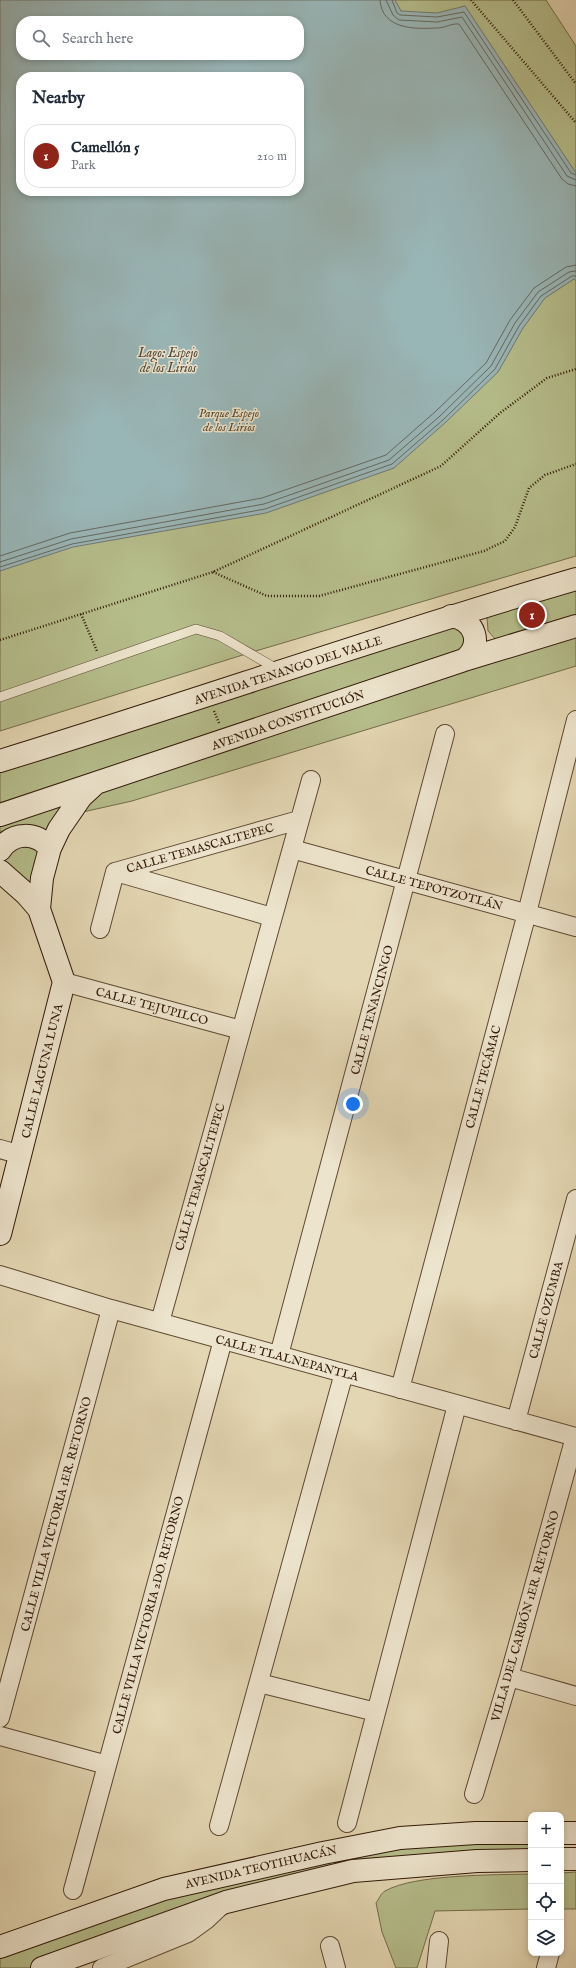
<!DOCTYPE html>
<meta charset="utf-8">
<style>
:root{--surface:#fff;--page:#f2f2f3;--text:#1f2937;--muted:#747a83;--line:#e0e1e3;--accent:#8f2418}
body{margin:0;font-family:"IM FELL English",serif;background:var(--page);color:var(--text)}
.controls{position:absolute;right:12px;bottom:12px;display:grid;overflow:hidden;border-radius:8px;box-shadow:0 2px 6px #0003}
.controls button{width:36px;height:36px;display:grid;place-items:center;padding:0;border:0;border-bottom:1px solid var(--line);background:var(--surface);color:var(--text);font:20px sans-serif}
.you{position:absolute;left:353px;top:1104px;width:14px;height:14px;margin:-10px;border:3px solid #fff;border-radius:50%;background:#1a73e8;box-shadow:0 0 0 6px #1a73e833}
.badge{display:grid;place-items:center;width:26px;height:26px;border-radius:50%;background:var(--accent);color:#fff;font-size:13px;font-weight:700}
.pin{position:absolute;translate:-50% -50%;border:2px solid #fff;box-shadow:0 1px 4px #0006}
.list{margin:0;padding:0;list-style:none}
h2{display:flex;justify-content:space-between;align-items:center;height:52px;margin:0;padding:0 16px;font-size:17px}
h2 small{font-size:13px;font-weight:400;color:var(--muted)}
.list li{display:grid;grid-template-columns:26px 1fr auto;gap:12px;align-items:center;box-sizing:border-box;height:64px;margin:0 8px 8px;padding:0 8px;border:1px solid var(--line);border-radius:16px}
.list b{display:block;font-size:15px;white-space:nowrap}
.list p{margin:0;font-size:13px;white-space:nowrap;color:var(--muted)}
.list em{font-size:13px;font-style:normal;color:var(--muted)}
.icon{flex:none;width:22px;height:22px;fill:none;stroke:currentColor;stroke-width:2;stroke-linecap:round;stroke-linejoin:round}
.map{position:relative;flex:none;width:576px;height:1968px;overflow:hidden}
.search{position:absolute;background:var(--surface);box-shadow:0 2px 6px #0003;left:16px;top:16px;width:288px;height:44px;display:flex;align-items:center;gap:10px;box-sizing:border-box;padding:0 14px;border-radius:16px;color:var(--muted);font-size:15px}
.panel{position:absolute;background:var(--surface);box-shadow:0 2px 6px #0003;left:16px;top:72px;width:288px;height:124px;border-radius:16px}
.map>svg:first-child{display:block}
.green{fill:#b5bd8b;stroke:#746b4a;fill-rule:evenodd}
.water{fill:#99b6b7;stroke:#707771;fill-rule:evenodd}
.lines{fill:none;stroke-linecap:round;stroke-linejoin:round}
.shore{stroke:#666860;stroke-width:1}
.lane-casing{stroke:#5e4832;stroke-width:10}
.street-casing{stroke:#5e4832;stroke-width:20}
.secondary-casing{stroke:#321908;stroke-width:24}
.path{stroke:#321908;stroke-width:2.5;stroke-dasharray:1 2;stroke-linecap:butt}
.lane{stroke:#ede4cd;stroke-width:9}
.street{stroke:#ede4cd;stroke-width:18}
.secondary{stroke:#ede4cd;stroke-width:22}
.labels{text-anchor:middle;stroke-width:3;stroke-linejoin:round;paint-order:stroke}
.park-label{font-size:12px;font-style:italic;fill:#594a2f;stroke:#ede4cd}
.street-label{font-size:12px;fill:#321908;stroke:#ede4cd}
.water-label{font-size:13px;font-style:italic;fill:#51483d;stroke:#ede4cd}
</style>
<div class="map">
<svg width="576" height="1968" viewBox="0 0 576 1968">
<rect width="100%" height="100%" fill="#e3d6b2"/>
<filter id="stains"><feTurbulence type="fractalNoise" baseFrequency=".005" numOctaves="4"/><feColorMatrix values="0 0 0 0 .2 0 0 0 0 .09 0 0 0 0 .02 0 0 0 .5 -.17"/></filter>
<radialGradient id="worn" r=".72"><stop offset=".6" stop-color="#630" stop-opacity="0"/><stop offset="1" stop-color="#630" stop-opacity=".3"/></radialGradient>
<!-- green -->
<path class="green" d="M0,0H546L576,46V556L249,653L0,731ZM21,21H299V55H21ZM21,77H299V191H21Z
M576,581V625L497,641L488,631L487,617Z
M452,618L473,648L0,812V763Z
M576,632V666L132,801L74,814L98,788Z
M81,794L47,838L0,843V819Z
M38,843L34,895L1,867L4,852L10,845Z
M531,1838V1858L344,1870L46,1968H0V1952L180,1891L339,1853Z
M576,1872V1909H561V1873Z
M531,1874V1909L435,1911L417,1968H396L382,1932L376,1903C379,1899 381,1893 385,1891C415,1874 495,1875 531,1874Z"/>
<!-- water -->
<path class="water" d="M0,0H395L401,11L437,13L465,6L576,173V281L574,279L545,298L523,328L498,372L446,422L394,468L266,513L73,547L0,571ZM21,21H299V55H21ZM21,77H299V191H21Z"/>
<g class="lines">
<!-- shore -->
<path class="shore" d="M380,0C382,30 415,29 437,28C445,28 452,23 459,24L562,179L568,184L576,186
M386,0L393,15L399,20L437,22L462,17L567,176L576,180
M392,0L397,13L400,15L437,17L464,12L571,173L576,175
M0,556L70,533L262,498L386,455L436,411L486,363L510,320L534,288L566,267L576,265
M0,562L71,539L264,504L389,460L440,416L491,366L515,323L538,292L569,272L576,271
M0,567L72,544L265,509L392,464L444,419L495,369L519,326L541,296L572,276H576"/>
<!-- lane casing -->
<g class="lane-casing">
<path id="lane" d="M0,697L196,629L220,636L277,669"/>
</g>
<!-- street casing -->
<g class="street-casing">
<path id="street" d="M292,849L576,927
M115,872L299,820
M116,872L272,917
M100,929L115,872
M64,982L241,1030
M0,1149L21,1155
M0,1275L111,1309L576,1437
M160,1322L311,780
M279,1355L445,734
M400,1389L527,913L576,720
M516,1421L576,1199
M509,1677L576,1696
M259,1683L376,1712
M0,1718L111,1309
M0,1736L107,1765
M474,1794L509,1677L575,1437
M347,1823L457,1405
M219,1826L344,1373
M73,1890L223,1340
M330,1946L336,1968
M102,1968L188,1933L206,1920L222,1905
M436,1968L439,1941
M546,1968L550,1953"/>
</g>
<!-- secondary casing -->
<g class="secondary-casing">
<path id="secondary" d="M451,616C475,619 484,645 464,660
M0,761C193,702 383,635 576,579
M0,815L464,660L576,626
M0,850C13,831 36,832 50,848
M0,871L26,894L39,909
M0,1234L64,982L39,909L42,878L50,848L59,829L81,797L94,785
M561,1833H576
M561,1859H576
M0,1947L164,1889L323,1853L400,1838L476,1833H531
M42,1968L226,1902L353,1871L477,1861L531,1860"/>
</g>
<!-- path -->
<path class="path" d="M471,0L576,123
M513,0L576,84
M213,572L267,596H319L484,551L505,541L515,527L529,488L545,475L576,464
M81,614L97,651
M0,640L213,572L441,466L500,413L547,378L576,369
M214,711L219,723"/>
<!-- lane -->
<use href="#lane" class="lane"/>
<!-- street -->
<use href="#street" class="street"/>
<!-- secondary -->
<use href="#secondary" class="secondary"/>
</g>
<g class="labels">
<!-- park labels -->
<g class="park-label">
<text x="229" y="417">Parque Espejo<tspan x="229" dy="14">de los Lirios</tspan></text>
</g>
<!-- street labels -->
<g class="street-label">
<text transform="translate(288 670) rotate(-18)" y="4">AVENIDA TENANGO DEL VALLE</text>
<text transform="translate(288 720) rotate(-19)" y="4">AVENIDA CONSTITUCIÓN</text>
<text transform="translate(200 848) rotate(-16)" y="4">CALLE TEMASCALTEPEC</text>
<text transform="translate(434 888) rotate(15)" y="4">CALLE TEPOTZOTLÁN</text>
<text transform="translate(152 1006) rotate(15)" y="4">CALLE TEJUPILCO</text>
<text transform="translate(372 1010) rotate(-75)" y="4">CALLE TENANCINGO</text>
<text transform="translate(42 1071) rotate(-76)" y="4">CALLE LAGUNA LUNA</text>
<text transform="translate(483 1077) rotate(-75)" y="4">CALLE TECÁMAC</text>
<text transform="translate(200 1177) rotate(-74)" y="4">CALLE TEMASCALTEPEC</text>
<text transform="translate(546 1310) rotate(-75)" y="4">CALLE OZUMBA</text>
<text transform="translate(287 1358) rotate(15)" y="4">CALLE TLALNEPANTLA</text>
<text transform="translate(56 1514) rotate(-75)" y="4">CALLE VILLA VICTORIA 1ER. RETORNO</text>
<text transform="translate(148 1615) rotate(-75)" y="4">CALLE VILLA VICTORIA 2DO. RETORNO</text>
<text transform="translate(525 1616) rotate(-74)" y="4">VILLA DEL CARBÓN 1ER. RETORNO</text>
<text transform="translate(261 1867) rotate(-13)" y="4">AVENIDA TEOTIHUACÁN</text>
</g>
<!-- water labels -->
<g class="water-label">
<text x="168" y="357">Lago: Espejo<tspan x="168" dy="15">de los Lirios</tspan></text>
</g>
</g>
<rect width="100%" height="100%" filter="url(#stains)"/>
<rect width="100%" height="100%" fill="url(#worn)"/>
</svg>
<div class="controls">
<button>+</button>
<button>−</button>
<button><svg class="icon" aria-label="locate" viewBox="0 0 24 24"><circle cx="12" cy="12" r="6"/><path d="M12 2v4M12 18v4M2 12h4M18 12h4"/></svg></button>
<button><svg class="icon" aria-label="layers" viewBox="0 0 24 24"><path d="M12 4l9 5-9 5-9-5zM3 14l9 5 9-5"/></svg></button>
</div>
<div class="you"></div>
<div class="pin badge" style="left:532px;top:615px">1</div>
<div class="search"><svg class="icon" aria-label="search" viewBox="0 0 24 24"><circle cx="10" cy="10" r="6"/><path d="M15 15l6 6"/></svg>Search here</div>
<section class="panel">
<h2>Nearby<small></small></h2>
<ul class="list">
<li><span class="badge">1</span><div><b>Camellón 5</b><p>Park</p></div><em>210 m</em></li>
</ul>
</section>
</div>
